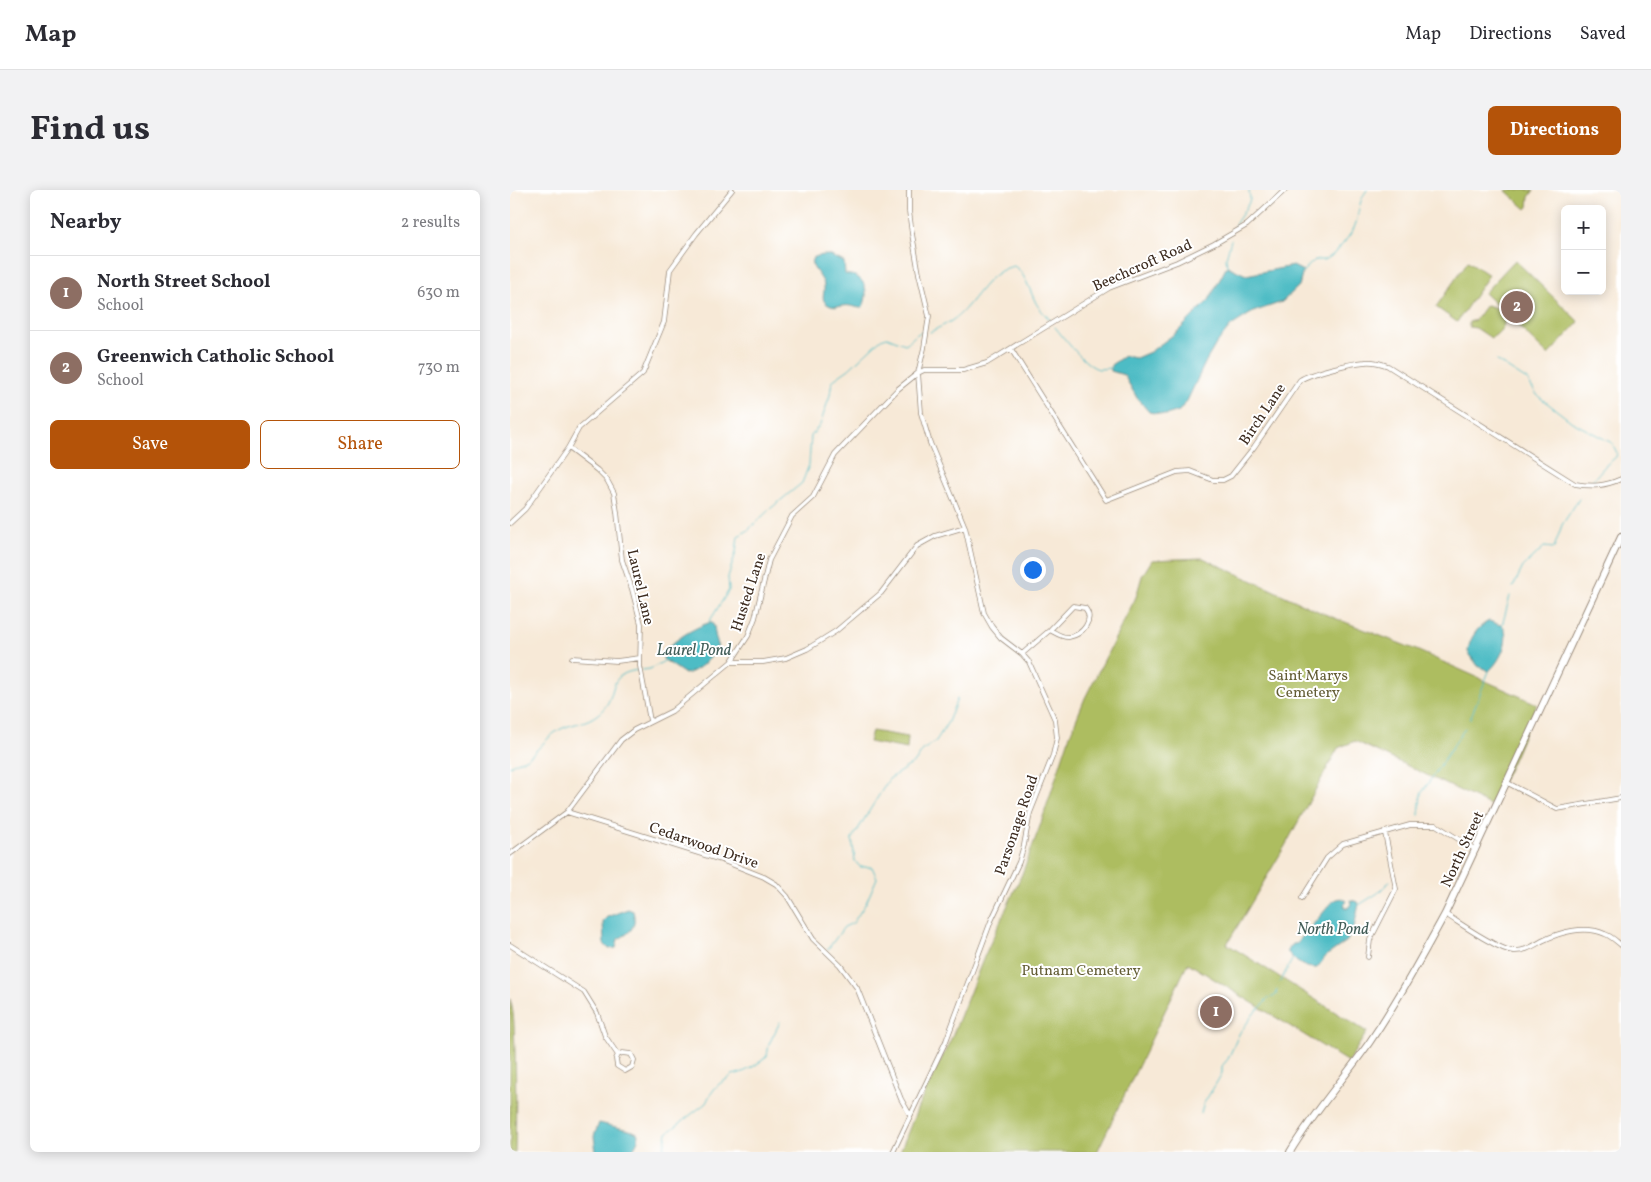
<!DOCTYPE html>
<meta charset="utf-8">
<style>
:root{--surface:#fff;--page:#f2f2f3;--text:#2b2b33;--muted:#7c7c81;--line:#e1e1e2;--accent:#b45309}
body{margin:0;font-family:Vollkorn,serif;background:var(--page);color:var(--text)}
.controls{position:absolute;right:15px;top:15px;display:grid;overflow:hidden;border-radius:8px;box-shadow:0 2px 12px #0003}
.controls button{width:45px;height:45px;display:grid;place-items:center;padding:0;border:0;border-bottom:1px solid var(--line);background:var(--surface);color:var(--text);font:25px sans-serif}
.you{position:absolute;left:522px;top:379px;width:18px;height:18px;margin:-12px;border:4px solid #fff;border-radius:50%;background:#1a73e8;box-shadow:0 0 0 8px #1a73e833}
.badge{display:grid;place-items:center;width:32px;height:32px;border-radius:50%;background:var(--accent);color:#fff;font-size:16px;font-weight:700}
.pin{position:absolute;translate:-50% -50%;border:2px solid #fff;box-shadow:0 1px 5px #0006}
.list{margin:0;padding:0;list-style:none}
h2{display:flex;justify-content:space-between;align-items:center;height:65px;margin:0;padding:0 20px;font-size:21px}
h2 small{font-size:16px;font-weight:400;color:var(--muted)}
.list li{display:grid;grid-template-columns:32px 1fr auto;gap:15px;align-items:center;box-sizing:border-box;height:75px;padding:0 20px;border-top:1px solid var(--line)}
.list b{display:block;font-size:19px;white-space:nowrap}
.list p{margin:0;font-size:16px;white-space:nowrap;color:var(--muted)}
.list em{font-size:16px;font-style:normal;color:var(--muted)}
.actions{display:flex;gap:10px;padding:15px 20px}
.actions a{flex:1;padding:11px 0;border:1px solid var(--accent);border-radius:8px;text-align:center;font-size:18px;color:var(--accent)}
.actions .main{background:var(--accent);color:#fff}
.map{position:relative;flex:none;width:1111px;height:962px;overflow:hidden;border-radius:8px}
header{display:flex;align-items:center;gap:30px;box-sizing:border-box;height:70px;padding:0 25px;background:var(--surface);border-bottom:1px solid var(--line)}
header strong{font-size:24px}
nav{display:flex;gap:28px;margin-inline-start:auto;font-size:18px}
.intro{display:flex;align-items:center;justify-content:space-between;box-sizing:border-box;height:120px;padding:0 30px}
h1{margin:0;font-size:35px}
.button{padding:12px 22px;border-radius:8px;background:var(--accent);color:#fff;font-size:18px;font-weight:700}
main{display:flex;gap:30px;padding:0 30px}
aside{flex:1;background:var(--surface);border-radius:8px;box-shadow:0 2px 12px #0003}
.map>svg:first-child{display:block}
.green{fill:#adbd60;stroke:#74743f}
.water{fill:#4ebcc5;stroke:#447372}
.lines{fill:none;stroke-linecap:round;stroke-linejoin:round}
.stream{stroke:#4ebcc5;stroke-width:1}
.minor-casing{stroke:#998a7a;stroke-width:5.5}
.primary-casing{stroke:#998a7a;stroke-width:8}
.minor{stroke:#fff;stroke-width:4}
.primary{stroke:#fff;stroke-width:6}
.labels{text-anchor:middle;stroke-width:4;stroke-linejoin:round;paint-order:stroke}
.street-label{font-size:15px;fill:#3b2a1e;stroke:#fff}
.park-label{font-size:15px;fill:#635d35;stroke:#fff}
.water-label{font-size:16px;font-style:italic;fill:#425d58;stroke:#fff}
</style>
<header>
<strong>Map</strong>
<nav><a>Map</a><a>Directions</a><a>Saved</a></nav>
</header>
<div class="intro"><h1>Find us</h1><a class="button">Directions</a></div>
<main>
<aside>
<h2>Nearby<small>2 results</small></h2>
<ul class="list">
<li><span class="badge" style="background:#8d6e63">1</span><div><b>North Street School</b><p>School</p></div><em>630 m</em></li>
<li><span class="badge" style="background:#8d6e63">2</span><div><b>Greenwich Catholic School</b><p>School</p></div><em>730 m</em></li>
</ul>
<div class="actions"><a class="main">Save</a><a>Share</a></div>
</aside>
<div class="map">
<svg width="1111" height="962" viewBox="0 0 1111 962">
<rect width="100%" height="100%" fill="#fff"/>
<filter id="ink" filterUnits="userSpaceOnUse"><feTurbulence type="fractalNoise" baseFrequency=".02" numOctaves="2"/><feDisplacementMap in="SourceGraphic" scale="10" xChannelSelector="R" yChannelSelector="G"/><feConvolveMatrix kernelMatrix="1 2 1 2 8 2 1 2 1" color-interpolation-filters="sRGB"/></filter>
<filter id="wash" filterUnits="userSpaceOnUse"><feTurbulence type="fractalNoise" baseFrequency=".0096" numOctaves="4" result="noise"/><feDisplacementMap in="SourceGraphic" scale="20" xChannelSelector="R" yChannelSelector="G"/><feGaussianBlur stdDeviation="1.12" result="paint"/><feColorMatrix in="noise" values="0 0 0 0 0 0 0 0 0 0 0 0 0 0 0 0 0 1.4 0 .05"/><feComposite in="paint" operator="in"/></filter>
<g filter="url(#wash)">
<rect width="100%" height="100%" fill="#f7e9d7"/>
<!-- green -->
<path class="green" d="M995,0H1024L1019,7L1018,17L1016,19Z
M1005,70L1069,132L1038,165L974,103Z
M958,71L979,85L947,132L926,117Z
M976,115C998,119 1001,137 981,148L966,138L959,137V132L965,130Z
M693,368L812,423L904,459L1027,514L999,579L980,615L845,551L828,558L775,656L717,754L857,842L838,872L678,773L587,962H390L408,917L442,847L474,767L512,684L530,636L560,545L575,508L626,407L632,386L642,370Z
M362,541L398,547L397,559L359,552Z
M0,809C5,825 4,843 5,860C6,894 6,928 5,962H0Z"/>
<!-- water -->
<path class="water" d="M319,65L334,72L335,84C339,85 344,85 347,87C358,93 358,109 352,118C348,118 345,117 341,116C332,114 326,120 317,114C310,109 315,104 314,96C314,85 283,65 319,65Z
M717,76L736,85L783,76L793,81L789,96L772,112L743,122L721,136L706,154L696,171L677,211L669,221L656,225L639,222L627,208L614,185L601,181V175L614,166L626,168L640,162L667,142L699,110Z
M979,431L993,436C1001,450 990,471 979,481L968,476L958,462C959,449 967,437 979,431Z
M201,432C205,436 204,438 205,443C205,448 209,452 207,458C203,468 185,483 175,484L153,469V463C165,449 183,438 201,432Z
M831,708L837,711L834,715L837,719L841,714L840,710L848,712L849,714L844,737L837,751L816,766L807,778C794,779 784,771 777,761L783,754H786L824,710Z
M118,719L123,721C127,736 121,743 108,749L106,758L99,759L94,754L93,731L97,727Z
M89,933L123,941L129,944L128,950L122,962H86L84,946Z"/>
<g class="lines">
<!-- stream -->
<path class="stream" d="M724,36C728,30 740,13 740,9C740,6 739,3 739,0
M717,76L716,68L721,50
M792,82L805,70C806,70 813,70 814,70C823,68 840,46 844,38C850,25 847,12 857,0
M545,137C553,147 576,177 589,179C593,179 598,178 602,178
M420,142C430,137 440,133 448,126C466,110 478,81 504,76C514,81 520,101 525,111C528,118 535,124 541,131
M987,171L1017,190L1028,206L1062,232L1102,253L1107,263L1106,267L1095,276L1082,291
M1003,397L1013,377L1034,357L1044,358L1052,335L1069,309
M199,432L219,400L218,387L226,362L228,346L237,341L260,319L292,293L299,275L301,246L310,235L320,205L322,191L339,179L371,149L377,147L395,154C402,151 405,143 412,142
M992,436L1000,406
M132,480L140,479L156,470
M960,529L979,481
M0,576C6,571 12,571 17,568C30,560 38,544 53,538C65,533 77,533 88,524C112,505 92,485 128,480
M909,625L911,604L955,538
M849,715L868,703L880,691
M318,759L334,737L343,733L356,713L367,688L362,677H350L345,671L342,649L379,589L405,572L413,560L426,551L438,532L447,509
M770,792L782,770
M691,923L694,913L707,892L712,883V876L718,869L729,844L745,822L754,814L756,810L766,805L767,800
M153,962L157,943L196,913C199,906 203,900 208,895C212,891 218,890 222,885C235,883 247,875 257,866L259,854L270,832"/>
</g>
</g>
<g filter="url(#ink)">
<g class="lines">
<!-- minor casing -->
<g class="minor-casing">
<path id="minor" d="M501,159L596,310L667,282L680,281L703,290H713L721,286L744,257L790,190C801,183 841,173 855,172C863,171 870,173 878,176L1065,294C1083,297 1095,296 1111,289
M58,258L87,280L97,290L104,303L107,322L112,370L122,399L131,434L130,476L140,531
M0,333L15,319L58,258L69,238L133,183L154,132L160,80L186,44L222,0
M512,464L540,440L563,416L575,418C585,430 572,445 559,447C552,448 546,443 540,440
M62,468L107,471L130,468
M221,472H253L276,468L297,459L326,441L371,403L407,356L425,346L455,337
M996,592L1047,619L1111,608
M57,622L211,670L254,687L266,694L277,706L303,749L330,775L347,798L391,909L400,925
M0,664L57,622L111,550L124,540L162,521L221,472L238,446L245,428L259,370L282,326L303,307L325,265L388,199L408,183L414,180H453L477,173L599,98L667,72L704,54L737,35L775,0
M792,708L817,668L833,654L900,635H926L966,660
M935,724C950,733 988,760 1003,761C1014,762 1023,756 1032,751C1050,742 1075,735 1095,744C1101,746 1106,751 1111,755
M0,755L74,802L87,823L95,846L108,865L106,869L107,876L115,881L122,877L124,870L121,864L112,863L108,865
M858,767L860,750L886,699L875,643
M383,962L436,851L481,731L509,672L514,655L520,623L543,565L547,548L545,530L519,472L512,464L491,448L482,437L474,423L455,337L420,253L411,223L408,183L414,158L419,126L409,84L402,44L399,21V0"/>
</g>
<!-- primary casing -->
<g class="primary-casing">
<path id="primary" d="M780,962C803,923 833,890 859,853C887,812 911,768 935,724L1111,347"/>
</g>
<!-- minor -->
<use href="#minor" class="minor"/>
<!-- primary -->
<use href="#primary" class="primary"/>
</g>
</g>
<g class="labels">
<!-- street labels -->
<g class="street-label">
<text transform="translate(632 75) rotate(-24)" y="5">Beechcroft Road</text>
<text transform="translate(752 224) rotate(-56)" y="5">Birch Lane</text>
<text transform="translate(131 397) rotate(77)" y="5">Laurel Lane</text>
<text transform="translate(238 402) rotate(-72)" y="5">Husted Lane</text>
<text transform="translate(506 635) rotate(-71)" y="5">Parsonage Road</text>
<text transform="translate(194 655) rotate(19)" y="5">Cedarwood Drive</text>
<text transform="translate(952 659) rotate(-65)" y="5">North Street</text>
</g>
<!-- park labels -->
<g class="park-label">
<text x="798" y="490">Saint Marys<tspan x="798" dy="17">Cemetery</tspan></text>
<text x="571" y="785">Putnam Cemetery</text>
</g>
<!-- water labels -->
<g class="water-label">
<text x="184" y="465">Laurel Pond</text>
<text x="823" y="744">North Pond</text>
</g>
</g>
</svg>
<div class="controls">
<button>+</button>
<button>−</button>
</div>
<div class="you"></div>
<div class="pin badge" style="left:706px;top:822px;background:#8d6e63">1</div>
<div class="pin badge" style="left:1007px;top:117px;background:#8d6e63">2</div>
</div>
</main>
